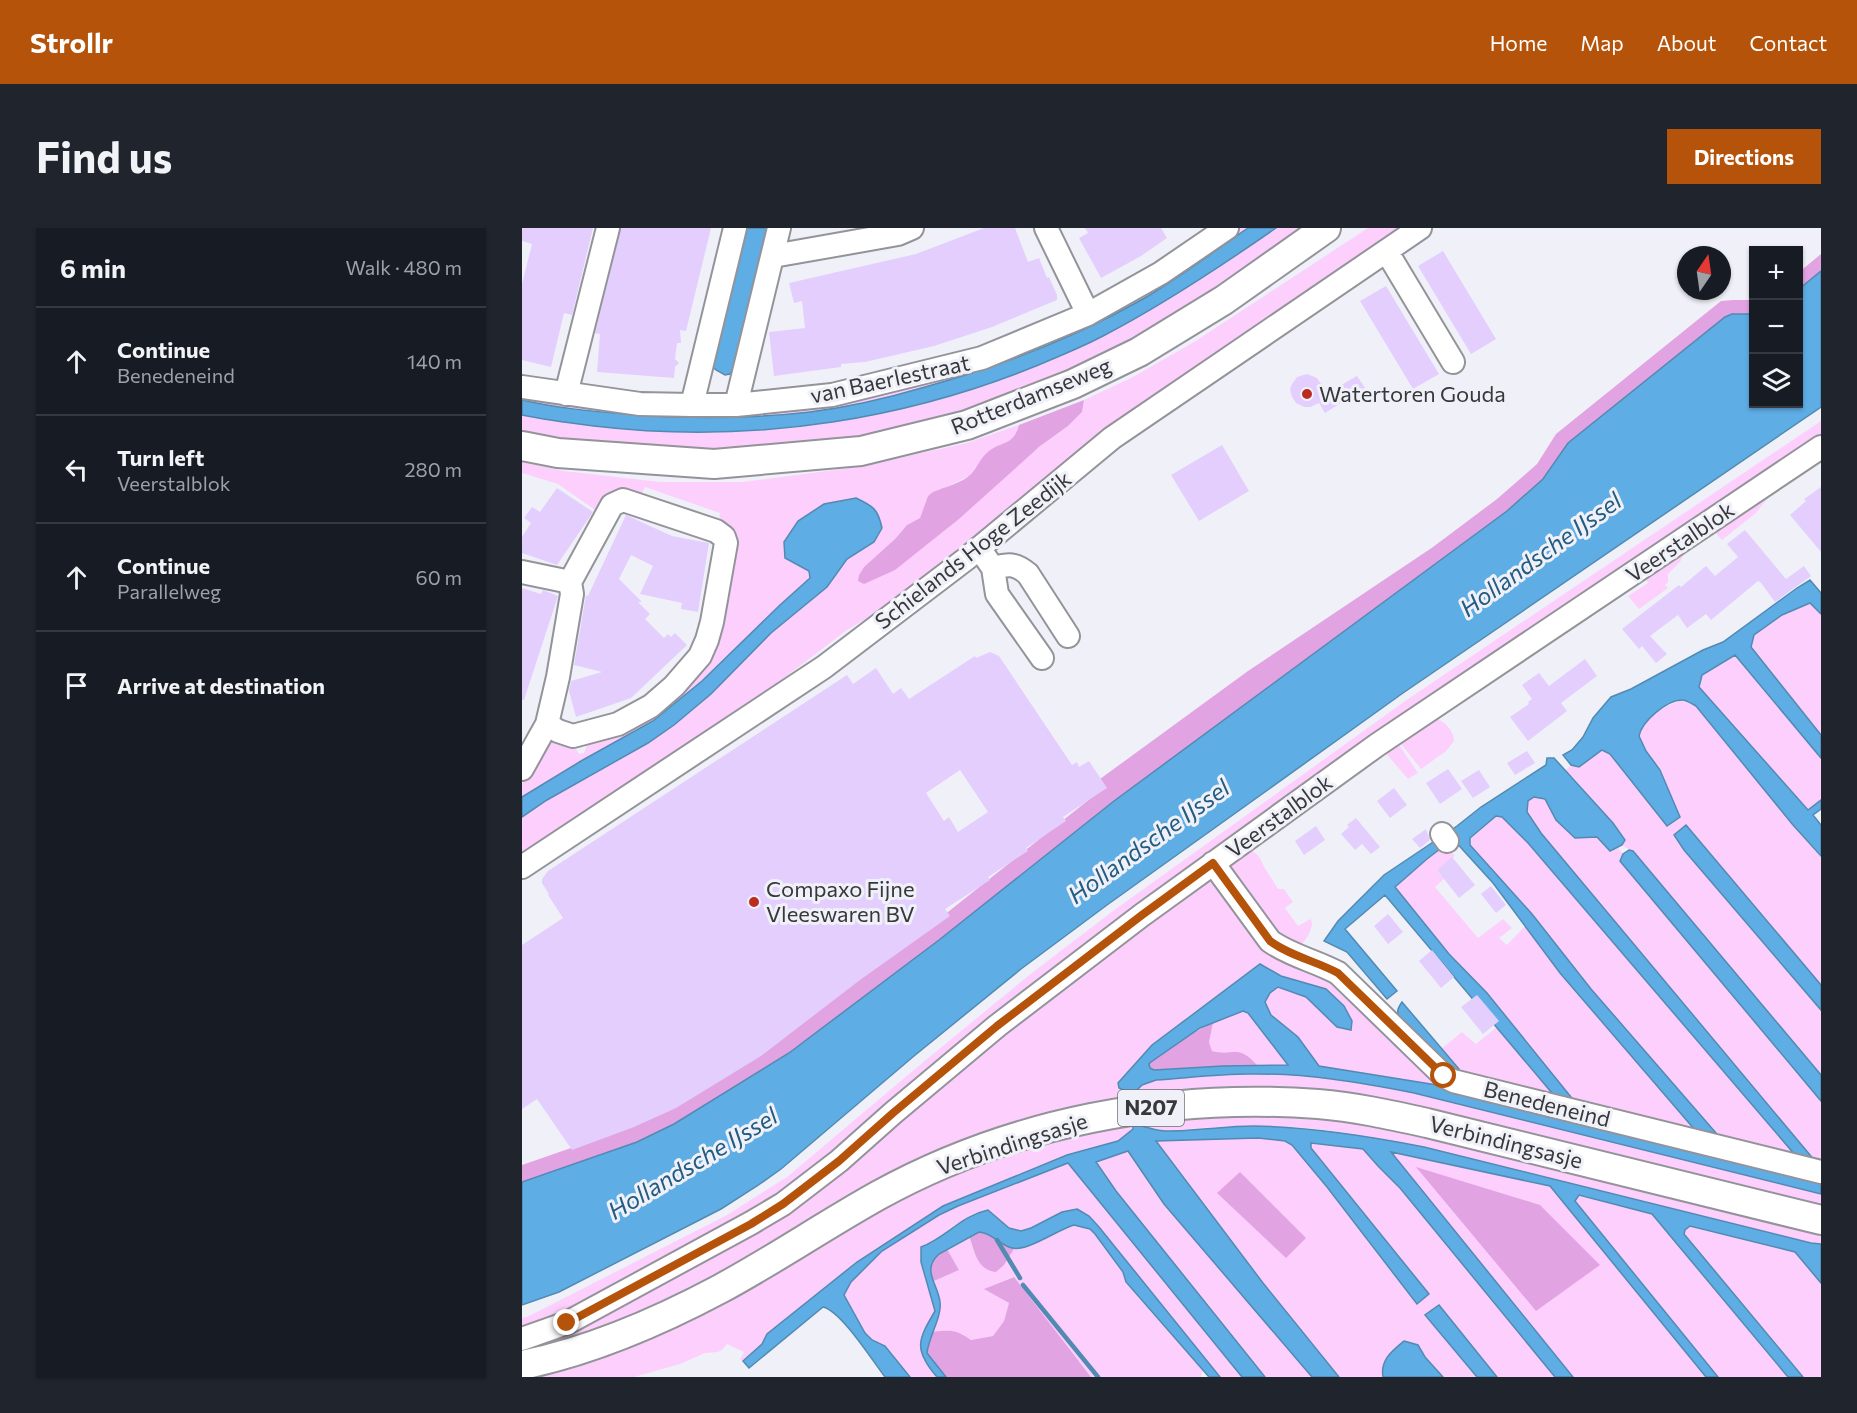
<!DOCTYPE html>
<meta charset="utf-8">
<style>
:root{--surface:#171b24;--page:#20242c;--text:#f1f3f6;--muted:#9ea1a6;--line:#363941;--accent:#b45309}
body{margin:0;font-family:Commissioner,sans-serif;background:var(--page);color:var(--text)}
.controls{position:absolute;right:18px;top:18px;display:grid;overflow:hidden;border-radius:0px;box-shadow:0 2px 4px #0004}
.controls button{width:54px;height:54px;display:grid;place-items:center;padding:0;border:0;border-bottom:2px solid var(--line);background:var(--surface);color:var(--text);font:30px sans-serif}
.compass{position:absolute;left:1155px;top:18px;width:54px;height:54px;border-radius:50%;background:var(--surface);box-shadow:0 2px 4px #0004;rotate:13deg}
.stop{position:absolute;width:18px;height:18px;margin:-14px;border:4px solid #b45309;border-radius:50%;background:#fff}
.stop.end{background:#b45309;border-color:#fff;box-shadow:0 2px 6px #0008}
.list{margin:0;padding:0;list-style:none}
h2{display:flex;justify-content:space-between;align-items:center;height:78px;margin:0;padding:0 24px;font-size:26px}
h2 small{font-size:20px;font-weight:400;color:var(--muted)}
.list li{display:grid;grid-template-columns:39px 1fr auto;gap:18px;align-items:center;box-sizing:border-box;height:108px;padding:0 24px;border-top:2px solid var(--line)}
.list b{display:block;font-size:22px;white-space:nowrap}
.list p{margin:0;font-size:20px;white-space:nowrap;color:var(--muted)}
.list em{font-size:20px;font-style:normal;color:var(--muted)}
.icon{flex:none;width:33px;height:33px;fill:none;stroke:currentColor;stroke-width:2;stroke-linecap:round;stroke-linejoin:round}
.map{position:relative;flex:none;width:1299px;height:1149px;overflow:hidden;border-radius:0px}
header{display:flex;align-items:center;gap:36px;box-sizing:border-box;height:84px;padding:0 30px;background:var(--accent);color:#fff}
header strong{font-size:28px}
nav{display:flex;gap:33px;margin-inline-start:auto;font-size:21px}
.intro{display:flex;align-items:center;justify-content:space-between;box-sizing:border-box;height:144px;padding:0 36px}
h1{margin:0;font-size:42px}
.button{padding:15px 27px;border-radius:0px;background:var(--accent);color:#fff;font-size:21px;font-weight:700}
main{display:flex;gap:36px;padding:0 36px}
aside{flex:1;background:var(--surface);border-radius:0px;box-shadow:0 2px 4px #0004}
.map>svg:first-child{display:block}
.green{fill:#fdcffd}
.forest{fill:#e2a3e3}
.water{fill:#5eade5;stroke:#528ab2;stroke-width:1.5;fill-rule:evenodd}
.lines{fill:none;stroke-linecap:round;stroke-linejoin:round}
.stream{stroke:#528ab2;stroke-width:4.5}
.building{fill:#e3cefe;fill-rule:evenodd}
.minor-casing{stroke:#93939a;stroke-width:26}
.major-casing{stroke:#93939a;stroke-width:32}
.minor{stroke:#fff;stroke-width:22}
.major{stroke:#fff;stroke-width:28}
.route{stroke:#b45309;stroke-width:8}
.poi-dot{fill:#ba2c20;stroke:#f0f1f8;stroke-width:2}
.labels{text-anchor:middle;stroke-width:6;stroke-linejoin:round;paint-order:stroke}
.shield{fill:#f0f1f8;stroke:#6e7073;stroke-width:1.5}
.shield-label{font-size:21px;font-weight:bold;fill:#37383a}
.street-label{font-size:22px;fill:#37383a;stroke:#f0f1f8}
.poi-label{font-size:22px;fill:#37383a;stroke:#f0f1f8;text-anchor:start}
.water-label{font-size:24px;font-style:italic;fill:#235c82;stroke:#f0f1f8}
</style>
<header>
<strong>Strollr</strong>
<nav><a>Home</a><a>Map</a><a>About</a><a>Contact</a></nav>
</header>
<div class="intro"><h1>Find us</h1><a class="button">Directions</a></div>
<main>
<aside>
<h2>6 min<small>Walk · 480 m</small></h2>
<ul class="list">
<li><svg class="icon" aria-label="ahead" viewBox="0 0 24 24"><path d="M12 20V5M6 11l6-6 6 6"/></svg><div><b>Continue</b><p>Benedeneind</p></div><em>140 m</em></li>
<li><svg class="icon" aria-label="left" viewBox="0 0 24 24"><path d="M17 20v-9H6M10 6l-5 5 5 5"/></svg><div><b>Turn left</b><p>Veerstalblok</p></div><em>280 m</em></li>
<li><svg class="icon" aria-label="ahead" viewBox="0 0 24 24"><path d="M12 20V5M6 11l6-6 6 6"/></svg><div><b>Continue</b><p>Parallelweg</p></div><em>60 m</em></li>
<li><svg class="icon" aria-label="arrive" viewBox="0 0 24 24"><path d="M6 21V4h12l-3 4 3 4H6"/></svg><div><b>Arrive at destination</b></div></li>
</ul>
</aside>
<div class="map">
<svg width="1299" height="1149" viewBox="0 0 1299 1149">
<rect width="100%" height="100%" fill="#f0f1f8"/>
<!-- green -->
<path class="green" d="M716,0H726C691,24 657,50 621,71C552,110 479,138 403,159C366,170 327,179 288,184C227,191 164,191 103,186C68,183 34,180 0,172V161L136,181L457,137Z
M754,0H791L593,125L460,178L378,203L338,211L172,225L0,207V187C24,192 48,195 72,198C229,217 391,193 536,129C551,122 567,116 581,108C641,77 698,39 754,0Z
M846,0H887L396,360L325,402L228,476L0,632V589L25,572L100,530L189,466L249,405L305,359L325,331L352,314L287,343L288,350L258,377L180,453L131,493L59,533L0,569V556L26,516L33,511H48L57,526L62,525L66,514L185,432L198,285L123,259L118,269L98,263L85,266L73,282L36,256L0,245V234L42,243L138,254H221L336,239L445,215L497,197L494,208L485,215L462,228L447,248L406,268L398,290L385,297L373,311L342,339L337,347V353L546,198L560,184L562,172L611,149L672,114Z
M1299,193V209L1041,384L274,957L49,1085L0,1103V1090L7,1088L205,987L265,949L399,836L506,748L591,683L886,471Z
M1252,262L1234,285L1200,312L1191,302Z
M1165,319L1158,334L1146,346V354L1143,357L1146,360L1117,381L1106,368L1126,355L1122,348Z
M1288,375L1299,386V507L1229,419C1230,416 1230,412 1231,409C1238,395 1274,381 1288,375Z
M1212,427L1299,530V572L1286,583L1177,459L1180,447Z
M1162,472L1174,478L1271,597L1299,628V757L1164,598L1152,607L1162,622L1299,782V847L1111,623L1107,622L1100,617L1103,612L1091,595L1051,549L1043,543L1049,537L1057,539L1080,521L1088,526L1145,597L1138,542L1124,523L1117,508C1120,489 1145,476 1162,472Z
M911,489C921,492 932,502 932,513L924,523L899,541L876,512Z
M875,514L896,545L886,551L861,522Z
M1012,569L1023,571L1034,592L1053,610L1075,609L1088,623L1096,620L1101,626L1098,633L1299,873V934L1293,933L1019,605L1005,584L1006,573Z
M974,588L980,589L1006,615L1274,928L1194,905L1069,761L1010,686L948,617V610Z
M922,615L933,628L915,642L922,651L913,659L956,710L981,691L990,700L977,710L985,717L1004,697L1038,745L1173,902L1126,895L1122,887L1110,890L1053,874L965,765L927,726L873,659L914,624Z
M728,622C734,624 740,631 741,637L756,661H762L771,674L763,680L776,698L789,691C793,702 782,713 776,722L759,715L707,640L708,636Z
M691,653L801,743L942,865L915,857L796,838L776,809L749,787L743,774L748,765L756,759L784,769L815,799L829,802L830,793L822,778L804,761L759,748L738,736L664,790L612,864L620,857L634,852C664,850 696,846 726,846C782,845 837,854 892,865L1299,966V983L900,882L557,883L132,1082L0,1127V1116L169,1036L562,737L680,655Z
M721,783L726,784L767,837H735C717,818 710,829 690,823L687,814L691,795Z
M975,799L1035,871L932,844L937,841L919,821L940,804L954,816Z
M687,884C753,883 816,887 881,899L1299,1002V1016L1289,1015L902,919L804,902L733,898L693,899L643,903L618,899L617,895L610,896L611,901L596,913L545,927L421,978L335,1034L245,1106L240,1116L221,1133L218,1131L222,1124L205,1116L200,1122L196,1124L183,1125L158,1136L112,1149H0V1145C63,1130 125,1108 183,1078C256,1040 324,993 398,957C489,913 586,892 687,884Z
M736,910L763,913L770,917L805,959L895,1076L907,1065L789,920V914L841,920L856,938L878,960L1033,1149H975L917,1077L904,1087L955,1149H921L903,1129L896,1117L882,1113C870,1123 858,1132 861,1149H817L741,1055L634,912Z
M606,923L642,976L790,1149H743L594,963L574,934Z
M868,924L1028,958L1184,1149H1051Z
M547,935L720,1149H698L577,999L540,984L509,1000L499,1003L487,1000L478,993L448,988L428,1000L419,1009L399,1019V1034L413,1083L401,1104V1131L415,1149H388L363,1118L350,1112L343,1105L322,1067L329,1054L360,1023L417,987L436,978Z
M1056,967L1130,986L1266,1149H1196L1053,973Z
M552,997L568,1001L573,1006L601,1044L604,1054L681,1141L679,1149H569L491,1049L463,1061L487,1075L482,1093L471,1108L449,1112L441,1106L410,1104C419,1083 419,1075 412,1053L437,1042L425,1021L447,1008L453,1025L474,1044L482,1037L492,1021L504,1020Z
M1168,998L1273,1024L1299,1055V1149H1281L1162,1006L1163,1002Z"/>
<!-- forest -->
<path class="forest" d="M1299,26V43L1277,61L1276,45Z
M1211,72H1231V86H1210L1203,89L1046,215L1021,251L985,283L592,573L417,712L267,825L152,896L115,914L0,954V937L49,920L387,715L579,562L578,551L726,443L911,319L975,271L1015,236L1034,206L1199,73Z
M562,172L560,184L546,198L517,219L437,291L373,342L342,356L336,353L337,347L342,339L373,311L385,297L398,290L406,268L411,264C423,259 440,255 449,246C456,238 459,229 467,223C482,212 491,218 497,197Z
M691,795L687,814L690,823C712,829 715,815 735,837L632,842L628,840L627,836C639,822 674,802 691,795Z
M894,939L1018,977L1078,1037L1014,1083Z
M718,944L784,1010L764,1030L695,965Z
M457,1004C470,1005 479,1016 492,1021L482,1037L474,1044C455,1042 453,1024 447,1008Z
M425,1021L437,1042L412,1053C405,1036 410,1029 425,1021Z
M492,1049L569,1149H424L405,1125L410,1104C428,1102 434,1101 449,1112L471,1108L482,1093L487,1075L462,1061Z"/>
<!-- water -->
<path class="water" d="M225,0H246L211,142L208,146L203,147L194,142L191,139Z
M726,0H754C698,39 641,77 581,108C568,115 554,121 540,127C393,192 231,217 72,198C48,195 24,192 0,187V172C34,180 68,183 103,186C164,191 227,191 288,184C327,179 366,170 403,159C479,138 552,110 621,71C657,50 691,24 726,0Z
M1299,43V179L881,465L585,677L499,741L392,828L259,941L235,958L199,981L37,1064L0,1077V954L115,914L152,896L267,825L417,712L592,573L985,283L1021,251L1046,215L1203,89L1210,86H1231L1232,176H1276L1277,61Z
M334,270C351,278 356,281 360,300L352,314L325,331L305,359L249,405L189,466L152,497L126,515L25,572L0,589V569L59,533L131,493L180,453L258,377L288,350L287,343L263,330L262,314L276,293L302,276Z
M1288,352L1299,365V386L1288,375L1260,387L1232,407L1229,419L1299,507V530L1213,427L1180,447L1177,459L1286,582L1299,572V581L1291,587L1299,597V628L1271,597L1174,478C1170,476 1165,472 1160,472C1145,472 1120,493 1117,508L1124,523L1138,542L1158,589L1145,598L1088,526L1080,522L1057,539L1049,537L1041,527L1050,522L1061,509L1071,490L1089,469L1109,461L1181,422L1201,414L1275,360Z
M1025,530H1032L1091,595L1103,612L1100,617L1088,623L1075,609L1053,610L1034,592L1023,571L1012,569L1006,573L1005,584L1019,605L1293,933L1274,928L1006,615L980,589L974,588L948,610V617L1010,686L1069,761L1194,905L1173,902L1038,745L971,655L931,611L905,631L873,659L927,726L965,765L1053,874L1035,871L863,667L823,701L875,763L865,771L825,724L802,713L816,693L862,647L935,598L959,579L1024,537Z
M1164,597L1299,757V782L1162,622L1152,607Z
M1107,622L1111,623L1299,847V873L1098,633L1101,626Z
M738,736L759,748L804,761L822,778L830,793L829,802L815,799L784,769L756,759L748,765L743,774L749,787L776,809L797,838L915,857L1299,955V966L892,865C837,854 782,845 726,846C696,846 664,850 634,852L620,857L612,865L605,867V864L597,860L596,855L630,817ZM721,783L726,785L766,837L701,838L632,842L628,840L627,836L629,834L678,800Z
M880,774L937,841L932,844L879,792C874,785 875,781 880,774Z
M614,897C623,898 634,903 644,903C674,903 703,898 732,898C790,899 846,908 902,919L1289,1015L1299,1016V1055L1273,1024L1168,998L1163,1002L1162,1006L1281,1149H1266L1130,986L1057,967L1053,973L1196,1149H1184L1028,958L869,924L1051,1149H1033L878,960L856,938L841,921L789,915V920L907,1066L895,1076L805,959L770,917L763,913L736,910L634,913L741,1055L817,1149H790L642,976L606,923L574,934L594,963L743,1149H720L546,935L436,978L417,987L360,1023L329,1054L322,1067L343,1105L350,1112L363,1118L388,1149H363C350,1132 319,1083 301,1079L227,1140L221,1133L240,1116L245,1106L335,1034L421,978L545,927L596,913L611,901V898Z
M555,981L567,988L577,999L698,1149H687L604,1054L601,1044L573,1006L568,1001L552,997C535,1002 505,1024 490,1020C477,1017 471,1005 457,1004L417,1026C399,1042 416,1056 418,1074C420,1089 407,1108 405,1125L424,1149H415C391,1121 396,1112 413,1083L399,1034V1019C424,1010 438,988 466,982L487,1000L499,1003L509,1000L540,984Z
M917,1077L975,1149H955L903,1087Z
M882,1113L896,1117L903,1129L921,1149H861C858,1132 870,1123 882,1113Z"/>
<g class="lines">
<!-- stream -->
<path class="stream" d="M475,1012L498,1050
M501,1057L576,1149"/>
</g>
<!-- building -->
<path class="building" d="M0,0H71L50,87L42,85L29,139L0,132V56L10,16L0,13Z
M99,0H189L164,103L158,102L159,115H155L153,131L157,135L153,139L152,150L75,144L78,106L73,105Z
M462,0H493L506,34L517,30L525,50L527,49L535,67V72L470,99L412,118L343,134L319,136V139L252,148L247,104L283,100L280,73L272,75L267,55L394,26Z
M563,0H639L645,10L619,28L579,50L557,10L566,5Z
M921,23L974,111L949,126L896,38Z
M864,58L917,146L891,161L838,73Z
M785,146L795,150L805,165L835,148L843,160L803,185L797,175L788,179H782L774,175L770,169L768,161L770,156L775,149Z
M700,217L727,263L677,293L649,247Z
M1299,259V324L1268,287L1284,273L1282,271Z
M35,260L71,284L35,337L0,325V309L9,295L2,290L10,279L18,284Z
M104,287L150,308L187,315L176,384L159,381L160,375L118,366L131,338L109,327L97,351L120,374H116L128,386L123,391L142,410L146,406L149,409L153,405L165,417L109,470L54,489L47,463L49,453L80,444L52,437L64,367L66,368Z
M1223,302L1264,351L1282,338L1289,348L1253,374L1239,355L1236,353L1189,392L1184,386L1165,400L1156,387L1128,408L1145,426L1134,435L1120,418L1117,421L1100,401L1157,357L1159,359L1184,338L1193,348L1216,329L1205,316Z
M0,360L19,366L21,362L36,368L2,472H0Z
M468,424L477,428L550,537L555,534L557,539L567,533L585,560L541,589L544,593L504,620L506,623L466,649L468,652L423,681L428,688L338,752L239,828L154,880L112,899L50,922L15,871L0,881V717L41,690L26,667L27,666L20,655V651L26,643L325,447L331,456L354,440L371,466L379,460L387,471L453,428L454,430ZM438,542L466,584L436,604L427,589L422,593L404,565Z
M1063,431L1075,448L1039,475L1045,483L1006,513L988,489L1007,476L1006,474L1010,471L1000,457L1017,445L1027,458Z
M1005,523L1013,535L993,547L985,535Z
M926,541L940,561L918,576L904,555Z
M957,542L968,559L951,570L939,553Z
M872,560L885,577L868,590L855,573Z
M834,590L858,619L849,626L840,616L833,622L819,606L827,599L825,597Z
M794,598L803,612L782,627L773,613Z
M904,601L908,612L898,620L890,611Z
M930,629L953,657L937,670L915,642Z
M969,658L984,677L974,685L959,666Z
M866,686L881,704L866,716L852,698Z
M910,722L932,749L919,760L897,733Z
M955,767L977,793L961,806L939,779Z"/>
<g class="lines">
<!-- minor casing -->
<g class="minor-casing">
<path id="minor" d="M524,0L566,86
M865,24L931,134
M251,28L376,6L390,0
M0,159L118,176L170,177H214L310,167L460,130L566,86L639,45L705,0
M44,166L86,0
M170,177L213,0
M214,177L257,0
M457,320L471,340L475,366L520,430
M471,340C487,336 493,335 506,346L546,408
M0,344L48,354
M25,496L36,503L51,508L96,496L129,478L152,458L178,428L185,412L190,394L204,315L202,309L194,303L101,272L90,277L48,354
M0,541L25,496L36,449L50,366L48,354
M920,606L925,613
M691,635L748,713C769,728 794,733 816,745L922,848L931,853L1299,944
M0,639L302,439L444,331L590,210L898,0
M0,1111L45,1095L229,995L261,976L317,933L371,885L475,798L620,687L855,517L1299,219"/>
</g>
<!-- major casing -->
<g class="major-casing">
<path id="major" d="M0,218L36,225L192,236L339,223L445,197L551,156L617,124L702,72L804,0
M0,1137C69,1123 136,1094 198,1061C252,1032 303,997 357,967C490,894 644,865 796,876C833,879 869,887 905,895L1299,992"/>
</g>
<!-- minor -->
<use href="#minor" class="minor"/>
<!-- major -->
<use href="#major" class="major"/>
</g>
<g class="lines">
<!-- route -->
<path class="route" d="M45,1095L229,996L261,976L317,933L371,885L475,798L620,687L691,635L748,713C768,728 794,733 816,745L922,848"/>
</g>
<!-- markers -->
<g class="poi-dot">
<circle cx="785" cy="166" r="6"/>
<circle cx="232" cy="674" r="6"/>
</g>
<g class="labels">
<!-- shield labels -->
<rect class="shield" x="596" y="862" width="66" height="36" rx="4.5"/>
<g class="shield-label">
<text x="629" y="887">N207</text>
</g>
<!-- street labels -->
<g class="street-label">
<text transform="translate(368 151) rotate(-12)" y="8">van Baerlestraat</text>
<text transform="translate(509 168) rotate(-22)" y="8">Rotterdamseweg</text>
<text transform="translate(1158 314) rotate(-34)" y="8">Veerstalblok</text>
<text transform="translate(451 322) rotate(-38)" y="8">Schielands Hoge Zeedijk</text>
<text transform="translate(757 588) rotate(-36)" y="8">Veerstalblok</text>
<text transform="translate(1025 876) rotate(14)" y="8">Benedeneind</text>
<text transform="translate(984 914) rotate(14)" y="8">Verbindingsasje</text>
<text transform="translate(490 916) rotate(-18)" y="8">Verbindingsasje</text>
</g>
<!-- poi labels -->
<g class="poi-label">
<text x="797" y="174">Watertoren Gouda</text>
<text x="244" y="669">Compaxo Fijne<tspan x="244" dy="25">Vleeswaren BV</tspan></text>
</g>
<!-- water labels -->
<g class="water-label">
<text transform="translate(1019 327) rotate(-36)" y="8">Hollandsche IJssel</text>
<text transform="translate(627 614) rotate(-36)" y="8">Hollandsche IJssel</text>
<text transform="translate(171 936) rotate(-31)" y="8">Hollandsche IJssel</text>
</g>
</g>
</svg>
<div class="controls">
<button>+</button>
<button>−</button>
<button><svg class="icon" aria-label="layers" viewBox="0 0 24 24"><path d="M12 4l9 5-9 5-9-5zM3 14l9 5 9-5"/></svg></button>
</div>
<svg class="compass" viewBox="-18 -18 36 36"><path d="M0-13l5 13h-10z" fill="#e53935"/><path d="M0 13l5-13h-10z" fill="#9ea1a6"/></svg>
<div class="stop" style="left:922px;top:848px"></div>
<div class="stop end" style="left:45px;top:1095px"></div>
</div>
</main>
